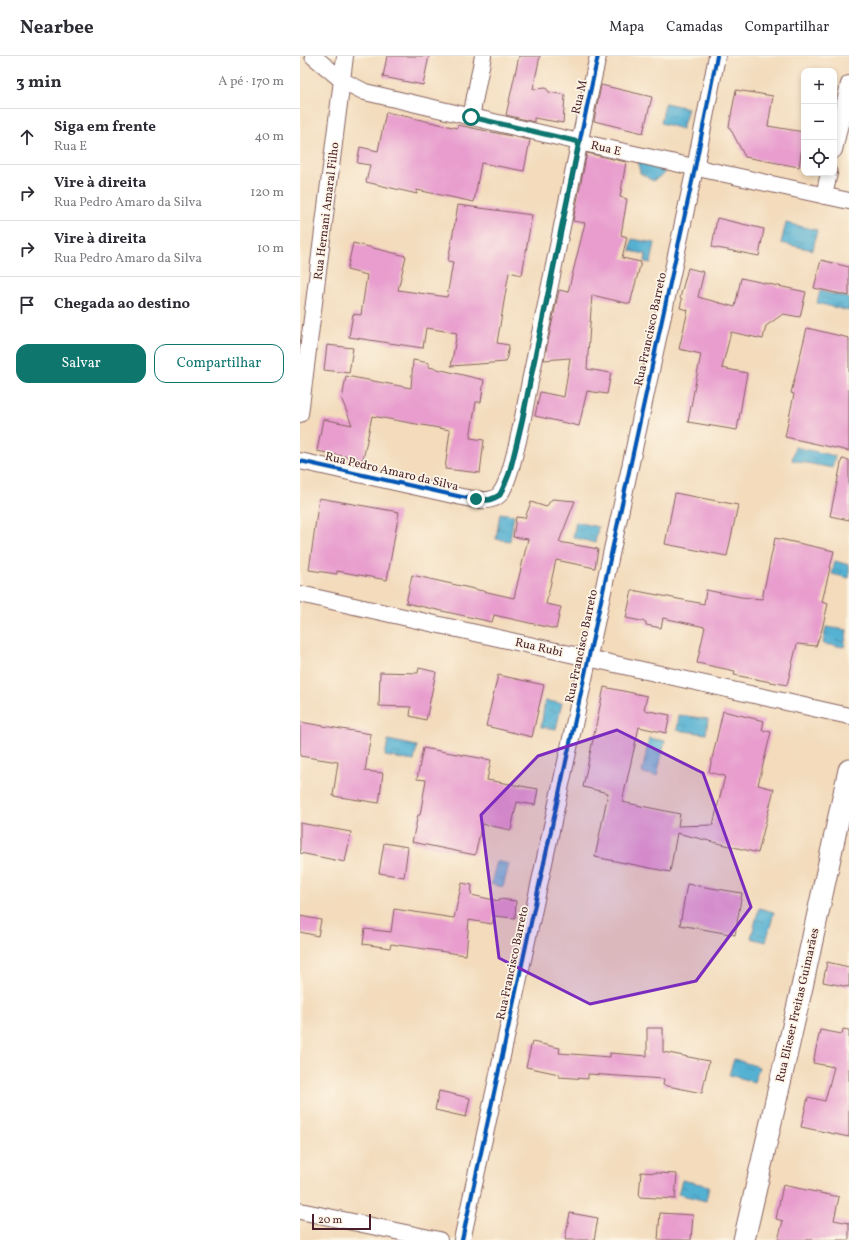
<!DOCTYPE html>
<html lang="pt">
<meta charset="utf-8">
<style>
:root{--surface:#fff;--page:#f2f2f3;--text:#2b2b33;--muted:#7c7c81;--line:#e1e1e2;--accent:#0f766e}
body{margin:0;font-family:Vollkorn,serif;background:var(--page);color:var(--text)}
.controls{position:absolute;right:12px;top:12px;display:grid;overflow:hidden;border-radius:8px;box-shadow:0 2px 6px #0003}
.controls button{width:36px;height:36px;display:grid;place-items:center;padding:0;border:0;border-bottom:1px solid var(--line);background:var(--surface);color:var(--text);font:20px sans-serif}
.scale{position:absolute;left:12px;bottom:10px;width:59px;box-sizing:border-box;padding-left:4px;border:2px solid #4a1f2b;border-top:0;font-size:11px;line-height:14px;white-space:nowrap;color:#4a1f2b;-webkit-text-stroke:3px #fcf5e5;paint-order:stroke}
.stop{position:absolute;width:12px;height:12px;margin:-9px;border:3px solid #0f766e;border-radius:50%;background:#fff}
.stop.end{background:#0f766e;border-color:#fff;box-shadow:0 1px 4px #0008}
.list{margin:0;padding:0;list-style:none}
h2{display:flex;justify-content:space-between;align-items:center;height:52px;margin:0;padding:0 16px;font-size:17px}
h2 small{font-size:13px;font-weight:400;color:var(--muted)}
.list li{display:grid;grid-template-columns:26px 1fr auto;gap:12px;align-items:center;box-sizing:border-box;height:56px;padding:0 16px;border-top:1px solid var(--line)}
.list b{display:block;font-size:15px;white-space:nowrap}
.list p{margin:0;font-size:13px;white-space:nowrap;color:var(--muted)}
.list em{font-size:13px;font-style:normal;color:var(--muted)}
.actions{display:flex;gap:8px;padding:12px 16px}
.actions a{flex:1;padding:9px 0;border:1px solid var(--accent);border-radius:12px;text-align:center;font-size:14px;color:var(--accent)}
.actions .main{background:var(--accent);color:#fff}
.icon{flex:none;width:22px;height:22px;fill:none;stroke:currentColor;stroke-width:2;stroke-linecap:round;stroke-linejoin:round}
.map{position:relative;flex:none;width:549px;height:1184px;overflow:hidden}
header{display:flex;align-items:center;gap:24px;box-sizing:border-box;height:56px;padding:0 20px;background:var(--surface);border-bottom:1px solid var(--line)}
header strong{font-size:19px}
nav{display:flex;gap:22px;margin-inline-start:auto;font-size:14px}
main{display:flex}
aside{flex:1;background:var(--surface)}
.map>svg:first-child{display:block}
.water{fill:url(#water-ripples);stroke:#4f687e}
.building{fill:#e89dce}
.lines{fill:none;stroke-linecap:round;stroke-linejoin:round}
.minor-casing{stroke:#85615e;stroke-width:18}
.tertiary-casing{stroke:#85615e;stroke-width:23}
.minor{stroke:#fff;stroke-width:16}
.tertiary{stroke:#fff;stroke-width:21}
.cycleway-casing{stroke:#fcf5e5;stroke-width:6}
.cycleway{stroke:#0057b8;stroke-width:4}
.route{stroke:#0f766e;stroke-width:5}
.marked{fill:#7b2cbf;fill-opacity:0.2;stroke:#7b2cbf;stroke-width:3;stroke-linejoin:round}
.labels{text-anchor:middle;stroke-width:3.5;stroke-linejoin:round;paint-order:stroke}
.street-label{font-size:12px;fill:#4a1f2b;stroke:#fcf5e5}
</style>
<header>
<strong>Nearbee</strong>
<nav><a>Mapa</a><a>Camadas</a><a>Compartilhar</a></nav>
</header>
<main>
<aside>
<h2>3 min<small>A pé · 170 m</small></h2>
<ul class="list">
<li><svg class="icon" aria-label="ahead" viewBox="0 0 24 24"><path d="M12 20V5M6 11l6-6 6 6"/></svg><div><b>Siga em frente</b><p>Rua E</p></div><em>40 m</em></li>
<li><svg class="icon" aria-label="right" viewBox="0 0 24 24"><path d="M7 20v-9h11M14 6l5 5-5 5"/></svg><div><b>Vire à direita</b><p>Rua Pedro Amaro da Silva</p></div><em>120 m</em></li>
<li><svg class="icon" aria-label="right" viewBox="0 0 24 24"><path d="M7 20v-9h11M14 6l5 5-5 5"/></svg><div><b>Vire à direita</b><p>Rua Pedro Amaro da Silva</p></div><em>10 m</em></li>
<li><svg class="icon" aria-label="arrive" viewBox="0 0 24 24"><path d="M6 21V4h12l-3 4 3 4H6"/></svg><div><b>Chegada ao destino</b></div></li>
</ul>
<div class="actions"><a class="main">Salvar</a><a>Compartilhar</a></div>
</aside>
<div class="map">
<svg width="549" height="1184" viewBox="0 0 549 1184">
<defs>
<pattern id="water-ripples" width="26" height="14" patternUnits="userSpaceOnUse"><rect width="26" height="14" fill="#54b1d2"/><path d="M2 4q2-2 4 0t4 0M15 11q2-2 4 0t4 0" fill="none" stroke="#488fab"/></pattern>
</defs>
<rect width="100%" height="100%" fill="#fcf5e5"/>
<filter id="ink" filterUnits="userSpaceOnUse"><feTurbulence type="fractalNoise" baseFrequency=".025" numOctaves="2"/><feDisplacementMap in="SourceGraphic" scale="8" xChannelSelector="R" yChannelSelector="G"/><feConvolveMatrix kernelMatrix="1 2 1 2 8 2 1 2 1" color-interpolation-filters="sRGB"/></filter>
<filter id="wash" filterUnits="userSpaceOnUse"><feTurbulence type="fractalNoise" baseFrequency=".012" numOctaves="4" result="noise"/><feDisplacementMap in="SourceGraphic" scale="16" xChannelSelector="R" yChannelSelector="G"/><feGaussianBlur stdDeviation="0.9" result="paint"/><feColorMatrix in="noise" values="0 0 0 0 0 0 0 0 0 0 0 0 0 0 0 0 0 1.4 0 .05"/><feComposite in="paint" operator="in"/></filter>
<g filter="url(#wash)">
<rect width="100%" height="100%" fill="#f3dbbc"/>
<!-- water -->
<path class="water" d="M365,47L388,52L382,73L361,67Z
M338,105L365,108L364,118L353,125L340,117Z
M486,167L517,174L513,194L481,187Z
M332,183L355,187L351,207L345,206L346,198L330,195Z
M520,235L549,242V255L517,247Z
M495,391L535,400L532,412L492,404Z
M200,457L214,459L210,485L196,483Z
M276,466L298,471L295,487L273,481Z
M535,505L549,509V522L532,518Z
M526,571L547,574L544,591L523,588Z
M245,645L262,647L256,673L241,671Z
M379,659L408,663L406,678L377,674Z
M349,682L365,685L357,720L342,717Z
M88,684L117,690L114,705L85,700Z
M197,805L209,808L203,831L191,828Z
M459,852L474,856L466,886L451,882Z
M434,1003L459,1011L454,1026L429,1019Z
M382,1124L409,1130L406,1145L378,1138Z"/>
<g id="blocks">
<!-- building -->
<path class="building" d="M87,0H129L123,29L83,21Z
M219,0H240L233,33L246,32L249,36L265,39L263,67L234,62V66L206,59Z
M301,29L352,41L343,77L294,65Z
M436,34L473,40L468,70L504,76L499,111L445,101L429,70Z
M86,56L157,72L158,69L230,84L224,115L181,107L174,146L117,134V138L66,126L70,109L57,107L60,91L78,95Z
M287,97L326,106L320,141L327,143L321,179L327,181L322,202L341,206L330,248L292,239L287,313L311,317L307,338L287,335L279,370L235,360L240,336L264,341L270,302L244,304L259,234L268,236L285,167L273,165Z
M158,149L232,159L222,219L209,216L197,287L209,289L206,306L151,310L157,277L126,272L123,292L49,281L53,258L61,259L67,219L47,214L53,187L106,200L98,234L147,241L153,206L148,205Z
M417,162L464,173L459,200L412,191Z
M521,204L549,211V240L514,232Z
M388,212L404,216L398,241L435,251L441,222L506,236L500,261L483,258L466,270L463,283L431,276L422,312L447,317L437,374L388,366L401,298L379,293L388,254L380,252L382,243L380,242Z
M507,272L549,282V395L485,381L494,338L491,337Z
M27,289L53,292L49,317L24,314Z
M113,304L129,307V311L184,324L181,346H176L170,382L184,384L180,417L145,413L150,374L72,360L63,404L17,395L23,363L52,369L42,344L46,320L111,332Z
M542,403L549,404V464L530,460Z
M375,437L438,449L427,500L365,488Z
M19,442L99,456L87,524L37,515V518L9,514Z
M252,443L275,445L259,486L298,493L295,512L256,504L246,548L261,551L256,573L194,559L192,566L106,547L112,519L214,542L228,483L213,481L216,461L225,462L231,446L246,451Z
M475,482L534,495L522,546L528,548L522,573L516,590L497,588L487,629L434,619L435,615L397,607L405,571L363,562L361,572L346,569V566L326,562L332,534L404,548L406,534L441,541L462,543Z
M119,612L136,616L126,664L110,660L111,651L79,650L80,616L118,617Z
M198,619L244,629L232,681L186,670Z
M304,631L347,640L344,654L370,659L366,677L339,671L322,746L380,758L378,770L413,769L425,720L409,716L423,655L464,665L462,674L471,676L458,729L474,733L458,797L377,777L370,816L295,801L308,737L283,731Z
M0,666L71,678L65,715L83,717L79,747L33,740L38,706L0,700Z
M123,692L191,704L187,724L238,733L235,749L217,746L211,774L182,768L175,799L112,786L118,759H120L126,724L117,723Z
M0,767L51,776L45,806L0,797Z
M84,787L108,791L104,821L79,817Z
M162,827L172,829L171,839L199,845V843L216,845L215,862L194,860L192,868L169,864L166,899L91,888L90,892L63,888L65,873L91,876L94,853L154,862Z
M387,828L442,837L435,879L380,869Z
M0,860L21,864L18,880L0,876Z
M527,906L549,911V931L523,926Z
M347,972H363V996L409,1005L402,1037L363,1029L364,1023L288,1018V1023L259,1021V1018L226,1011L232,986L260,992L259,997L310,1001V997L347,1000Z
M543,973L549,974V1081L501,1071L508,1041L525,1045L534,1011L513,1007L520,974L542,978Z
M139,1035L170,1042L166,1061L135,1054Z
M341,1116L377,1118L375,1143L339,1141Z
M483,1129L539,1141L534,1164L549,1167V1184H478L483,1165L476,1163Z
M270,1157L298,1162L294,1184H265Z
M360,1157L393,1159L391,1184H358Z"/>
</g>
</g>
<g filter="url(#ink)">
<use href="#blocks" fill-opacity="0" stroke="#85615e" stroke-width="1"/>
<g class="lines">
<!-- minor casing -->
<g class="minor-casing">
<path id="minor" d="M13,0L43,25L65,36L279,86L549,145
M171,61L183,0
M534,94L549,28
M524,140L529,117
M0,358L45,0
M0,405L162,441C173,443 190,448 199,439C212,426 226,346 230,325C253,217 274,108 298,0
M0,538L549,660
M0,1155L139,1184
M162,1184L395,112L417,0"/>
</g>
<!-- tertiary casing -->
<g class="tertiary-casing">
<path id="tertiary" d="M444,1184L502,931L549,714"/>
</g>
<!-- minor -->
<use href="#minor" class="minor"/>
<!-- tertiary -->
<use href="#tertiary" class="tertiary"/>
<!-- cycleway casing -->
<g class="cycleway-casing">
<path id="cycleway" d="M0,405L162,441C173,443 190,448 199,439C212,426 226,346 230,325C253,217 274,108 298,0
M162,1184L395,112L417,0"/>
</g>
<!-- cycleway -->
<use href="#cycleway" class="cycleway"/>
</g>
</g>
<g class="lines" filter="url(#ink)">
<!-- route -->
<path class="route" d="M171,61L279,86L222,365L209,418L200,439L189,444L176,443"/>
</g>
<!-- marked area -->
<path class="marked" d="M317,674L403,717L451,851L396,925L290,948L199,902L181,759L238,700Z"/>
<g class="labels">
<!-- street labels -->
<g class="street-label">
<text transform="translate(279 41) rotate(-77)" y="4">Rua M</text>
<text transform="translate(306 92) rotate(13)" y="4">Rua E</text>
<text transform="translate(26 155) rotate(-83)" y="4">Rua Hernani Amaral Filho</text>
<text transform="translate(350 273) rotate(-78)" y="4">Rua Francisco Barreto</text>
<text transform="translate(92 415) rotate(13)" y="4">Rua Pedro Amaro da Silva</text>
<text transform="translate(281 590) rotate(-78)" y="4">Rua Francisco Barreto</text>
<text transform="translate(239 591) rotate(13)" y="4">Rua Rubi</text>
<text transform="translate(212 907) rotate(-78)" y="4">Rua Francisco Barreto</text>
<text transform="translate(497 949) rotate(-77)" y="4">Rua Elieser Freitas Guimarães</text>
</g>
</g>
</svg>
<div class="controls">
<button>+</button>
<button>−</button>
<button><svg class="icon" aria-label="locate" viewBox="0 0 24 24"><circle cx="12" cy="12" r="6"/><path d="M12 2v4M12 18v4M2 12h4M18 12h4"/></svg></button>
</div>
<div class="scale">20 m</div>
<div class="stop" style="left:171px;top:61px"></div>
<div class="stop end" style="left:176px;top:443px"></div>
</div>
</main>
